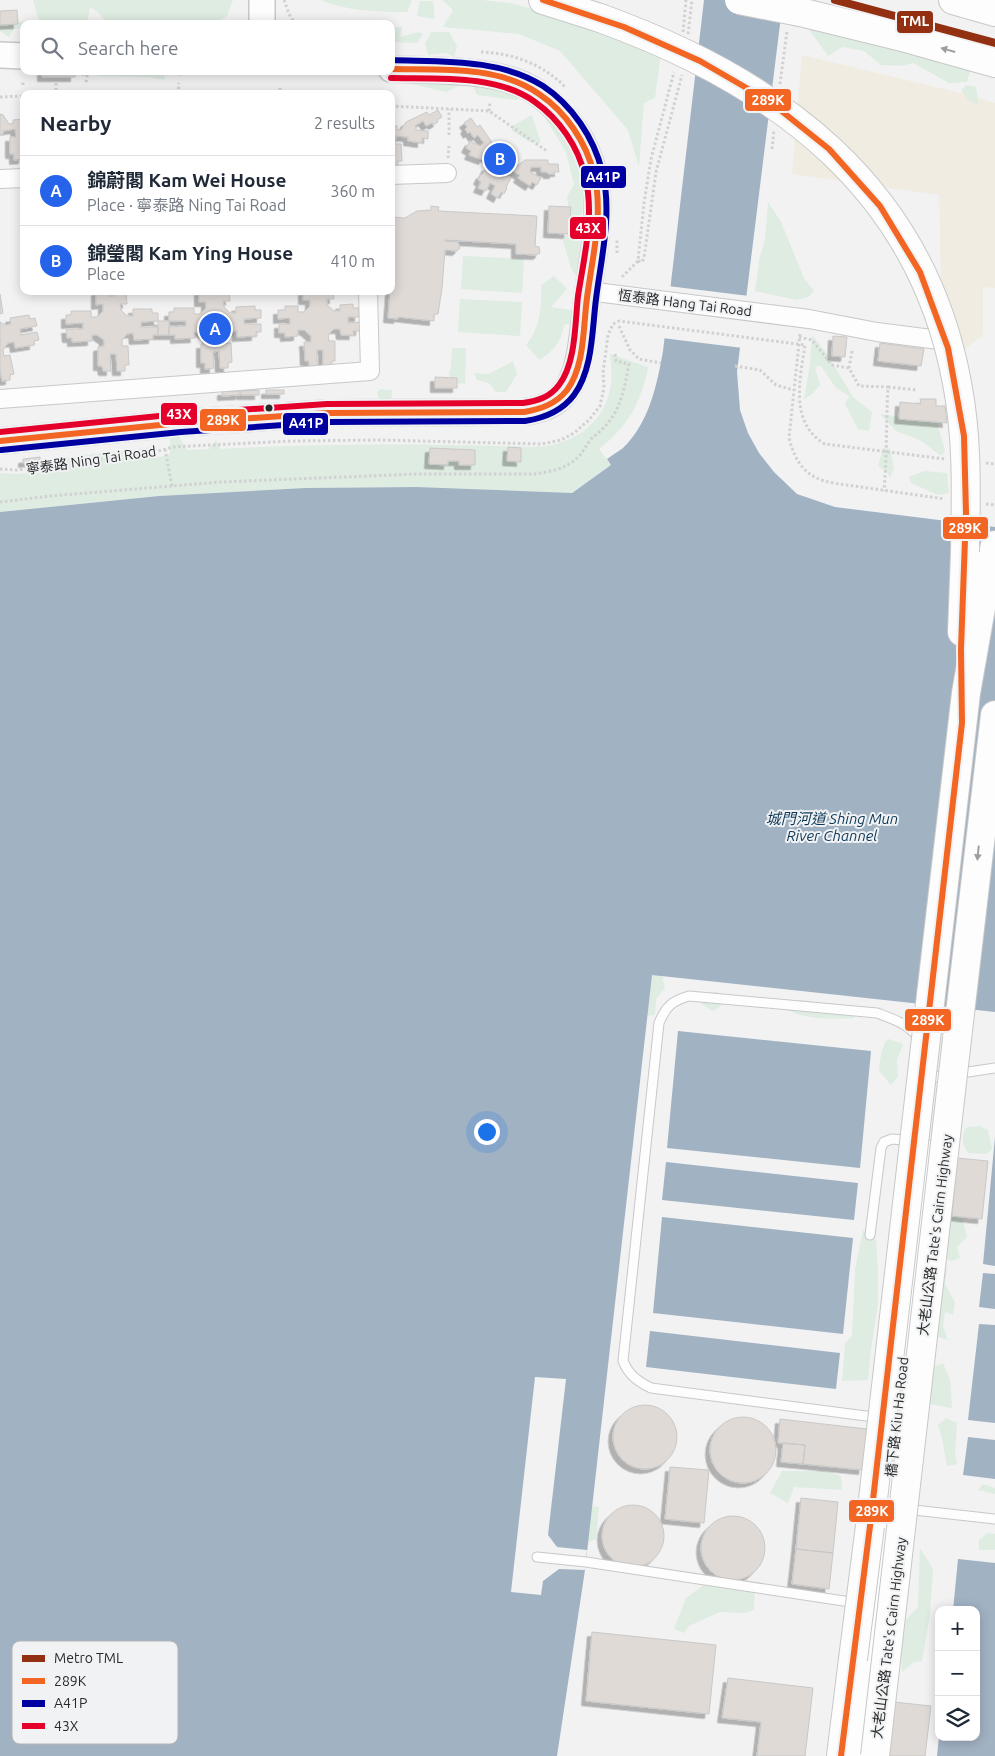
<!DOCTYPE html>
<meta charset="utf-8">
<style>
:root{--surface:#fff;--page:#f6f6f7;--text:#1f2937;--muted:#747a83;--line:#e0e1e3;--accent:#2563eb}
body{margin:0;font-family:Ubuntu,"Noto Sans TC",sans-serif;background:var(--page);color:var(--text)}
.controls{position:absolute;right:15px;bottom:15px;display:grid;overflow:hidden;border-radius:10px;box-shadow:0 2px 12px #0003}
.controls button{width:45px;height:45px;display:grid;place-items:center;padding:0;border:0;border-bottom:1px solid var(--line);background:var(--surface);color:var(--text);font:25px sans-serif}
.you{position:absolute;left:486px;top:1131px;width:18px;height:18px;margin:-12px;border:4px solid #fff;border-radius:50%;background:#1a73e8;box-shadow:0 0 0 8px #1a73e833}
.badge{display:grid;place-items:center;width:32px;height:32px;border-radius:50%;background:var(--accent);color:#fff;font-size:16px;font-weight:700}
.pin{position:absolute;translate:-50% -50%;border:2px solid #fff;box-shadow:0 1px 5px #0006}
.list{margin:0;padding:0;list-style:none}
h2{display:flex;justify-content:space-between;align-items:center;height:65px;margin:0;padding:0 20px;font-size:21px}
h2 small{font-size:16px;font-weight:400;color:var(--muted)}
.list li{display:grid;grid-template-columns:32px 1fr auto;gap:15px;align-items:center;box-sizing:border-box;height:70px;padding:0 20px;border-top:1px solid var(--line)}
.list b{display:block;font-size:19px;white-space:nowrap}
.list p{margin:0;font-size:16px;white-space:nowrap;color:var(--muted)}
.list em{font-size:16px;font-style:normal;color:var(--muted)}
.icon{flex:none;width:28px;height:28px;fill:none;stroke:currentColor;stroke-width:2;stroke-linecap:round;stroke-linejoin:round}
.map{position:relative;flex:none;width:995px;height:1756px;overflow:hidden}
.search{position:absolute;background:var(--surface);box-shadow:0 2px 12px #0003;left:20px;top:20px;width:375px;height:55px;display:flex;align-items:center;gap:12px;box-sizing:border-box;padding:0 18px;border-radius:10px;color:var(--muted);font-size:19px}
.panel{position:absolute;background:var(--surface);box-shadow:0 2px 12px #0003;left:20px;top:90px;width:375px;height:205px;border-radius:10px}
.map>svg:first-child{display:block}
.industrial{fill:#f1ece1}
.green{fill:#deece2}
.water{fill:#a1b2c3}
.pier{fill:#f2f2f3}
.building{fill:#dfdad6;stroke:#c9c8c8;filter:url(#shadow)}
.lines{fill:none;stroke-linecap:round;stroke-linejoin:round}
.lane-casing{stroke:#c8c8c8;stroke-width:11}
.street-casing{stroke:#c8c8c8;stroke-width:20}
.secondary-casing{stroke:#c8c8c8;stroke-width:28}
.highway-casing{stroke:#c8c8c8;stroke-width:30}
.path{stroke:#d1d1d2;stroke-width:3;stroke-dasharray:2.5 2.5;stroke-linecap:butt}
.lane{stroke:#fdfdfd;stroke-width:9}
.street{stroke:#fdfdfd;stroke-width:18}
.secondary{stroke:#fdfdfd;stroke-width:25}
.highway{stroke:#fdfdfd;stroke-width:28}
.highway-bridge-casing{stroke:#c8c8c8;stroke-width:30;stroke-linecap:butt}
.highway-bridge{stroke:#fdfdfd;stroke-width:28}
.bus-1-casing{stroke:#f1f2f4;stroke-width:10}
.bus-2-casing{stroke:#f1f2f4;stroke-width:10}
.bus-3-casing{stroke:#f1f2f4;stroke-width:10}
.bus-1{stroke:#f26522;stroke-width:6}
.bus-2{stroke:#0000a0;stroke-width:6}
.bus-3{stroke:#e4002b;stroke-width:6}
.metro-1-casing{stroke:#f1f2f4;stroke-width:11}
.metro-1{stroke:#923011;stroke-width:8}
.oneway{fill:#9e9e9e}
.bus-dot{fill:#292a2a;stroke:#f1f2f4;stroke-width:2}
.labels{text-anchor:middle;stroke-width:4;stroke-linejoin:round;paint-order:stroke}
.street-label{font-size:14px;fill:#292a2a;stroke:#f1f2f4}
.water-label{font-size:15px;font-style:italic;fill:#0b3858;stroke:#f1f2f4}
.key{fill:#f1f2f4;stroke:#b5b6b7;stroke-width:1}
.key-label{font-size:14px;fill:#292a2a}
.line-badge{stroke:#f1f2f4;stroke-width:2}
.badge-label{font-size:14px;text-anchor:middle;font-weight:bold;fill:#fff}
</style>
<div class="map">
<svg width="995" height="1756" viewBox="0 0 995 1756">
<defs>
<filter id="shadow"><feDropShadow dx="-4.5" dy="4.5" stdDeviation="0" flood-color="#0004"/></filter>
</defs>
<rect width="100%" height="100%" fill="#f2f2f3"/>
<!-- industrial -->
<path class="industrial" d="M802,55L973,96L995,103V288L983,287V335L962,351L942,334L939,195L792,174Z"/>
<!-- green -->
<path class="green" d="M33,0H233L227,16L214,24H193L179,22L173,24H148L139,20L107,23L98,12L90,7L87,24H40Z
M320,0H412L407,12C378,12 347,11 320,0Z
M442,0H482L510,3L607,28L661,53L655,98L644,103L639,167L628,130L560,51L519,34L443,27L453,10Z
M420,1H433L435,19L417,16Z
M0,22H27V24H24V28L14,29L9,37L0,31Z
M812,24L972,64L967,82L949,83L913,63L901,66L881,65L864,51L842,47L828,56L810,31Z
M391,27H402L400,37L418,32L423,34L417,43L391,42Z
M431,32H449L457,46L454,57L447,53L428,55L425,44Z
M93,71H187L181,77L175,73H166L164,80L148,77L98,76Z
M400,81L460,82V85L446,92Z
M476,81L521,94L517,100L477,95L474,88Z
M966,85L976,87L979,105L969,101L961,90Z
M538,106L577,148L584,191L577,278L571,268L563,241L571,224L567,197L574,184L566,152Z
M532,115L541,143L530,142L512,131L514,125Z
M768,202L781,222L804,278L814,291L808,297L796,300L755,291L760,256L765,240Z
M463,256L524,259L522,293L461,289Z
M554,276L567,289L551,307L571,310L572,323L564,325C561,342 554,351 539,360L526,345C540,329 542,306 541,285Z
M460,299L522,302L520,336L458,332Z
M812,335L827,354L853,397L872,412L869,431L858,429L845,404L849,396L836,388L821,366L815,367L820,385L813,393L804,400L810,363Z
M452,348H466L465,384L452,383L449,373L451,367Z
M610,354L648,367C642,401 627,428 599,449L611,465L571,493L417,487L305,488L159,496L0,512V473L18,474L42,471L40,461L152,447L155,458L170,454V436L179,433L180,439L187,450L209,449L216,440L221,449C325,443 430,444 535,447C570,446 602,426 610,390C613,378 611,366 610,354Z
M513,361L517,374L506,392H496L489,383L477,380L474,373L489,374Z
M381,389L392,390L391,406H381L377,392Z
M880,414L937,422L945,451L941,456L920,440L896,431Z
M883,448L890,449L894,468L890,478L887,472L878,466Z
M924,471L947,473L949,493L938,495L911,483L909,477Z
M648,963L662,975L665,988L656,999L655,1015L642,1016Z
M718,992L721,1006L713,1011L701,1004L699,993Z
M788,1000H804L851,1008L854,1018C830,1019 810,1020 787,1010Z
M888,1039L903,1044L897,1060L898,1077L891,1085L879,1071L881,1054L885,1042Z
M980,1126L988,1130L992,1149L986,1154L968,1153L963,1144V1133L967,1127Z
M950,1206L961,1212L967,1237L957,1247L960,1258L951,1261L945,1258Z
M863,1230L876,1239L878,1272V1304L871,1349L868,1380L842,1381L845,1344L852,1335L855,1270Z
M942,1267L947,1269L945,1284L955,1302L953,1315L945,1312L943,1326L948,1340L935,1336Z
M943,1363L950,1380L952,1408L929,1404L934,1367Z
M946,1418L957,1423L955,1454L957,1464L947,1466L942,1438L938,1425Z
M782,1471H824L841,1476L842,1490L794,1487L788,1503L770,1493Z
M983,1484L995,1488V1494L978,1490Z
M585,1506L599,1507L596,1539L577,1547Z
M988,1533L995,1534V1550H979V1540Z
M920,1548L933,1569L930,1614L922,1661L914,1662L902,1672L901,1654L906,1620L918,1607Z
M711,1580L755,1588L754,1610L744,1613L720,1612L689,1626L684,1633L674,1629L686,1598Z"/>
<!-- water -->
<path class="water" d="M704,0H783L737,372L740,410L748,433L759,453L774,472L797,494L835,507L995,527V1012L652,975L585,1570L557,1756H0V512L159,496L305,488L417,487L572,493L611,465L607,459C612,455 618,452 623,448C649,423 657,385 663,351Z
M678,1031L871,1051L860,1168L667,1148Z
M995,1137V1266L983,1264Z
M666,1162L858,1183L854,1220L662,1200Z
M662,1217L853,1238L843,1334L653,1313Z
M983,1273L995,1274V1309L979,1307Z
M979,1324L995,1325V1423L968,1420Z
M650,1331L840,1353L836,1389L646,1367Z
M968,1437L995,1440V1479L963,1475Z
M958,1559L995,1563V1756H937L939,1737H976V1610H953Z"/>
<!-- pier -->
<path class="pier" d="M668,286L749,296L743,348L662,338Z
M535,1377L566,1379L548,1535L557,1547L587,1550L585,1570L559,1569L543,1581L541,1595L511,1592Z"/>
<!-- building -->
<path class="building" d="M17,10L18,24L0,25V11Z
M42,71H75V77H42Z
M438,110L442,117L437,120L438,122L433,125L432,123L426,126L423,121L415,126L416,127V130L428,131V139L422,138V143L408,141V137L396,136L395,144H401L402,161H398V167H391V126H397V130H401L406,122L427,112L429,115Z
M0,114L3,115L9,124H13V120L24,119L23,159L14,160V154H10V137H16L15,129L3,131V134L0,135Z
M471,118L477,127L480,125L493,144V154L497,156L499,153L515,161L513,164L517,166L525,160H548V164H558L559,172H554V174H548L547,172H541V167H531L530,172L541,178L537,185L532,182L530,186L518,178L520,175L509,169L506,176L511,178L506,187L507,188L504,194L501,192L498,198L491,194L495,186L490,183L486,191L478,188L481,182L478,180L481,174L482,175L487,166L492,169L495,162L484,157L483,160L469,155L471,151L466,148L470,141L480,146L484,143L478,135L474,138L470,132L468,134L465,129L467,127L464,123Z
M431,206L439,207L438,211L537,216L535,246L539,247L540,253L537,255L516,254V244L445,240V241L458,242L460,248L457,251L445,250L442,288L438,314H434V321L398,317V319L388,318L390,291H391V217L405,218L417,211L431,210Z
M549,206L571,207L568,234L548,233Z
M96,291H108V296H114V291H126L127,304H120L121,310L127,316H133V309H152V313H158V321L141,322V327H158V335H153V339L134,340L133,333L127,334L122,340V346H128L129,365H125V371H117L116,354H110L111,371H103L102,366H98V347L104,346V340L97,335H92V341L72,342V338H67L66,329H83V323L66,324V315H71V311H91V317H97L103,311V304L96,305Z
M199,291H211V293H217V291H229L230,301H223L224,307L230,313H236V307L255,306V310H261V318L244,319V324H261V332H256V336L237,337V331H230L225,337V343H231L232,362L228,363V368H220L219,351L213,352L214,368L205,369V363H201V344H207V337L201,332H194L195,338L175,339V335H169V327L186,326V321H169V312H174V308H194V314H200L206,308V302H199Z
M303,291H333L334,299H327V305L334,311H340V305L353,304V308H359V317H348V323L360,322V331H353L354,335H341L340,329H334L328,335L329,341H335V361H332V366H323V350H317V367H309V361H305L304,342H311V336L304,330H298V336L285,337V333H279V324H290V318L278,319V310H285V306H298V312H304L310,306V300H303Z
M0,294L3,313L0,314Z
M29,315L30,319L35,318L37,326L20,329L21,335L37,332L39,340L34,341V345L15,348L14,342L8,343L3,350L4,356L10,355L14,374L10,375V380L2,381L0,369V322L5,325L11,324L10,318Z
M158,321H169V335H158Z
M833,336L847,337L845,357L832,356Z
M880,343L924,349L921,366L878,361Z
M435,377L457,378V388H435Z
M259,390V395H241V391Z
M266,390H284V394H266Z
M222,391H240V395L222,396Z
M920,399H936V406H945L947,423L899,419L900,402L921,404Z
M508,447L521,448V462L507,461Z
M430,448L475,450V465H459V461H448V465L429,464Z
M40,457V461L23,463V459Z
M957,1158L988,1161L982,1219L952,1216Z
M613 1437a32 32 0 1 1 64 0a32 32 0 1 1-64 0Z
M710 1450a33 33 0 1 1 66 0a33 33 0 1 1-66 0Z
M780,1419L867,1429L863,1470L803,1464L805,1445L778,1443Z
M783,1443L805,1445L803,1464L781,1462Z
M670,1467L709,1470L704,1523L665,1519Z
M801,1498L838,1502L833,1553L796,1549Z
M602 1536a31 31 0 1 1 62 0a31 31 0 1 1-62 0Z
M701 1548a32 32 0 1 1 64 0a32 32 0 1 1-64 0Z
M796,1549L833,1553L829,1589L792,1584Z
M592,1632L716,1645L709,1714L586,1701Z
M728,1678L813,1688L805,1756H757L761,1722L722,1718Z
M894,1702L931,1706L925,1756H888Z"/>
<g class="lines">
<!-- lane casing -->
<g class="lane-casing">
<path id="lane" d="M935,1077L995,1068
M870,1235L881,1148L884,1142L892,1139L913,1141
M897,1420L651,1388C637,1381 629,1375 623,1361L659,1023C666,1006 672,1001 689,996L877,1013C893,1019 912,1025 920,1041
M905,1509L995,1519
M537,1557L586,1562L857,1603
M859,1756L928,1145"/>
</g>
<!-- street casing -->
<g class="street-casing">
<path id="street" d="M391,175L447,173
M0,179L24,178
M588,291L809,319L877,332L939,340
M0,399L370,371L368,291"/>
</g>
<!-- secondary casing -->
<g class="secondary-casing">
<path id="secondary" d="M262,24V0
M0,55L24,56
M0,441L180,423L328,413L524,412C539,410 554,406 564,393C570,387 573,378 576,370C583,347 584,322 587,298C592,262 603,209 594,174C586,141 566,114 539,94C503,67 435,71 391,69"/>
</g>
<!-- highway casing -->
<g class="highway-casing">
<path id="highway" d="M543,0L600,18
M953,0L995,12
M800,12L906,38L995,63
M962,632L965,552
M931,995L966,693L982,602L995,545
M957,1039L995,715
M841,1756L853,1659"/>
</g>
<!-- path -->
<path class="path" d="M284,0L289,14L295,24
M683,32L686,0
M688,34L692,0
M481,52C512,53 543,64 565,87
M77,73L87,75L86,83
M56,83V94
M780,84L787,31
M23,85V80
M280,88V94
M54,94L82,92L137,94
M178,94L179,83
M0,97L24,96
M391,106L489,111L547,151
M489,111L490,102
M449,135V109
M772,149L774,130
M448,158L449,146
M617,253V238
M638,261L642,262L644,258L656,172L682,75
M622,277L638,261L644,203L651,159L674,72
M619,326L630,350L639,359L661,363
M800,334L789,438C796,464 806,478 833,483L945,499
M799,337L812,340L832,365L849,368
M852,351L849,368L859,386L888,387C886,422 887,457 884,491
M735,366L760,370L776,385L793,390
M888,387L917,390
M165,449L172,486
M986,463L995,464
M0,469L17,470L147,454L173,447L292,441L379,440L542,444L561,440L574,433L589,420L600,406L604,388L603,373L608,335L613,324L619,321L805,345C800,379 789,423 825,444L945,459
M0,502L50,496L221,482L417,474H534C549,472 566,469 577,458C583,453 586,445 591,439C597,434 603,429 608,423C622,406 625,385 629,364L616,361L615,354
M986,504L995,505"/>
<!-- lane -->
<use href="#lane" class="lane"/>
<!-- street -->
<use href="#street" class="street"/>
<!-- secondary -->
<use href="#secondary" class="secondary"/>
<!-- highway -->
<use href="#highway" class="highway"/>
<!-- highway-bridge casing -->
<g class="highway-bridge-casing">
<path id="highway-bridge" d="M739,0L800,12
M600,18C777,82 921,187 957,383C968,439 966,495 965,552
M872,1508L931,995
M853,1659L870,1526
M875,1756L957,1039"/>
</g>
<!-- highway-bridge -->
<use href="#highway-bridge" class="highway-bridge"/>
<!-- bus-1 casing -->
<g class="bus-1-casing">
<path id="bus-1" d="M543,0L624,27L700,61L769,101L829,149L880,206L920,272L948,348L964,436L966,512L961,649L962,723L870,1526L841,1756
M0,441L180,423L328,413L524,412C541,409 556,404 567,390C585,366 583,327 587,298C592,258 604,214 594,174C586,142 566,112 539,94C498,65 439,70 391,69"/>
</g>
<!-- bus-2 casing -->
<g class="bus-2-casing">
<path id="bus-2" d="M1,450L181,432L328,422L525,421C545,418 562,411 574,395C593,369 592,330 596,299C601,258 613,213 602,171C594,138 572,105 543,86C499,58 441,62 391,60"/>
</g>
<!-- bus-3 casing -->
<g class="bus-3-casing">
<path id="bus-3" d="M0,432L179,414L327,404L523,403C538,401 550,397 559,385C576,363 575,323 578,296C584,257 595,215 585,176C578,146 559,119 535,102C497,74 436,79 391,78"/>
</g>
<!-- bus-1 -->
<use href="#bus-1" class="bus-1"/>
<!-- bus-2 -->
<use href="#bus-2" class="bus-2"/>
<!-- bus-3 -->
<use href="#bus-3" class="bus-3"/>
<!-- metro-1 casing -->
<g class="metro-1-casing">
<path id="metro-1" d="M835,0L995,43"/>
</g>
<!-- metro-1 -->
<use href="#metro-1" class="metro-1"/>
</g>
<!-- one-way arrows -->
<defs><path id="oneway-solid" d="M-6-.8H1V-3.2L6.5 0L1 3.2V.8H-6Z" transform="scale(1.25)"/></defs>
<g class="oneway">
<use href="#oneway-solid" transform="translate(948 50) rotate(-164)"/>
<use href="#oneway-solid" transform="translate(978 853) rotate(96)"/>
</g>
<!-- markers -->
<circle class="bus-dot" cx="269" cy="408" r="4.5"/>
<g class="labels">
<!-- street labels -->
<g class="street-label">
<text transform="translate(685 303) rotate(7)" y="5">恆泰路 Hang Tai Road</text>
<text transform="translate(91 460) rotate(-8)" y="5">寧泰路 Ning Tai Road</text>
<text transform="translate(935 1235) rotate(-83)" y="5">大老山公路 Tate's Cairn Highway</text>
<text transform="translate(897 1417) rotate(-84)" y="5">橋下路 Kiu Ha Road</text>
<text transform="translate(889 1638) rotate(-83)" y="5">大老山公路 Tate's Cairn Highway</text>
</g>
<!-- water labels -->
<g class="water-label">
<text x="832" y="824">城門河道 Shing Mun<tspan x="832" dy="17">River Channel</tspan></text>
</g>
</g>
<!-- legend -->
<rect x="12" y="1641" width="166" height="103" rx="8" class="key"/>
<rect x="22" y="1655" width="23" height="7" fill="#923011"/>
<rect x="22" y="1678" width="23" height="6" fill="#f26522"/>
<rect x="22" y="1700" width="23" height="7" fill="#0000a0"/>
<rect x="22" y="1723" width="23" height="6" fill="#e4002b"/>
<g class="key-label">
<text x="54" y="1663">Metro TML</text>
<text x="54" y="1686">289K</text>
<text x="54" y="1708">A41P</text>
<text x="54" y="1731">43X</text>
</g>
<g class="line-badge">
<rect x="896" y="10" width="38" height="24" rx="5" fill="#923011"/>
<rect x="744" y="88" width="48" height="24" rx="5" fill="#f26522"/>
<rect x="580" y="165" width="47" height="24" rx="5" fill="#0000a0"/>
<rect x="569" y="216" width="38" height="24" rx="5" fill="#e4002b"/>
<rect x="160" y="402" width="38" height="24" rx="5" fill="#e4002b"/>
<rect x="199" y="408" width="48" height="24" rx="5" fill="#f26522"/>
<rect x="282" y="412" width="47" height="24" rx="5" fill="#0000a0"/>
<rect x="942" y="516" width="47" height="24" rx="5" fill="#f26522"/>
<rect x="904" y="1008" width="48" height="24" rx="5" fill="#f26522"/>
<rect x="848" y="1499" width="47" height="24" rx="5" fill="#f26522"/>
</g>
<g class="badge-label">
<text x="915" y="26">TML</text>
<text x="768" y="105">289K</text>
<text x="603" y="182">A41P</text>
<text x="588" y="233">43X</text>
<text x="179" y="419">43X</text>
<text x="223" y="425">289K</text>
<text x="306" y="428">A41P</text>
<text x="965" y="533">289K</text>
<text x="928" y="1025">289K</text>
<text x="872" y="1516">289K</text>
</g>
</svg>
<div class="controls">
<button>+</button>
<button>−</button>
<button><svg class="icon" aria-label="layers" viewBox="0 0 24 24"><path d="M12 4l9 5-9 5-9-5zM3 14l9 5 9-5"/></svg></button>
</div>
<div class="you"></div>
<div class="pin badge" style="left:215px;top:329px">A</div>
<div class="pin badge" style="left:500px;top:159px">B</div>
<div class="search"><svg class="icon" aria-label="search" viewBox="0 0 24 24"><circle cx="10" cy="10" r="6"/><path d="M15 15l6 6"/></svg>Search here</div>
<section class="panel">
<h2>Nearby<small>2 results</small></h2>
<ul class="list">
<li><span class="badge">A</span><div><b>錦蔚閣 Kam Wei House</b><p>Place · 寧泰路 Ning Tai Road</p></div><em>360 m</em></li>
<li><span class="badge">B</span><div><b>錦瑩閣 Kam Ying House</b><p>Place</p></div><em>410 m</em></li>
</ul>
</section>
</div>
